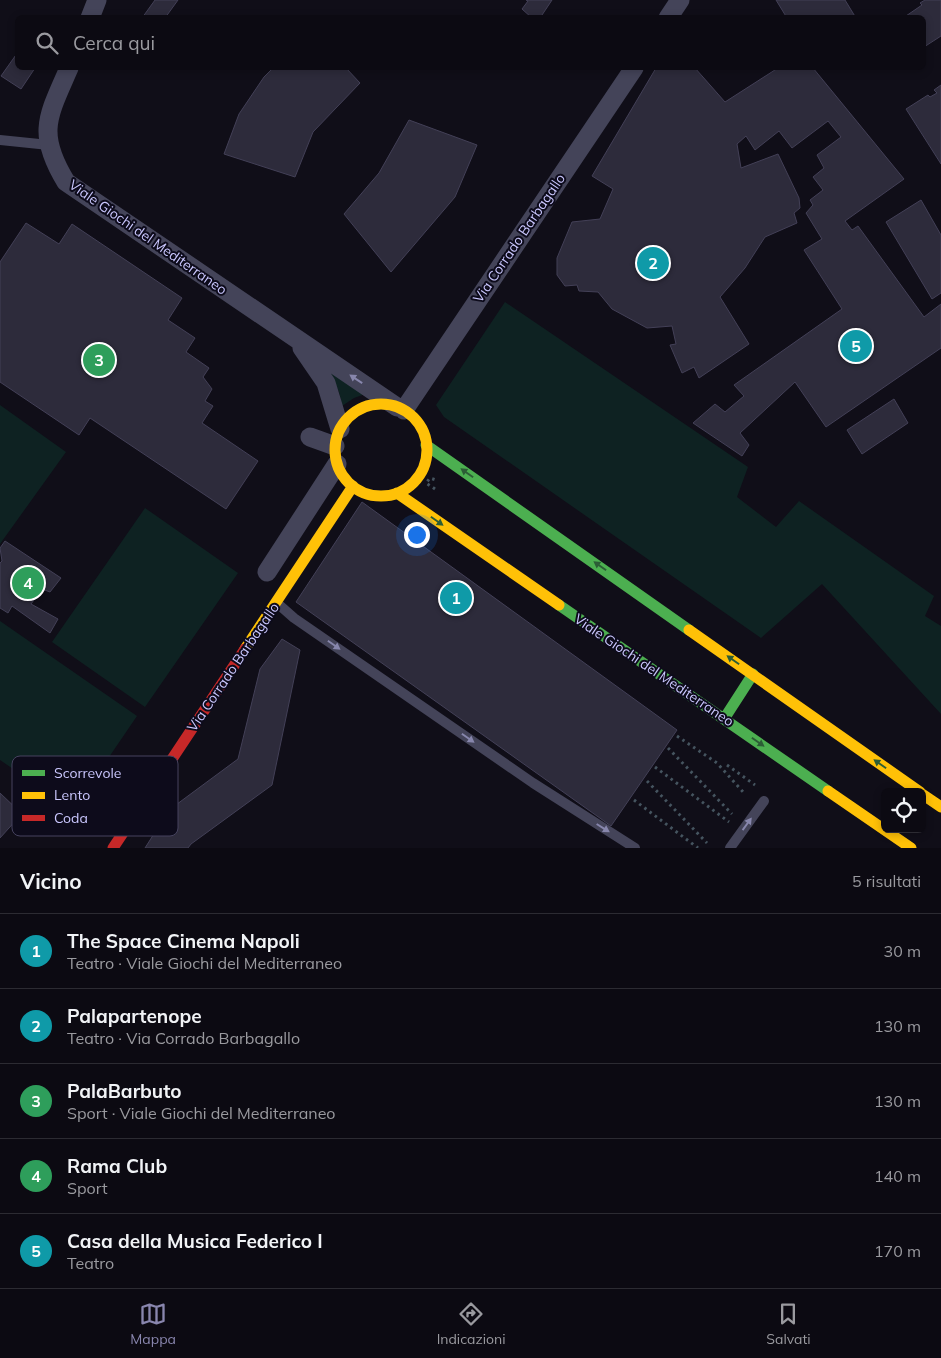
<!DOCTYPE html>
<html lang="it">
<meta charset="utf-8">
<style>
:root{--surface:#0c0a12;--page:#15131b;--text:#f1f3f6;--muted:#9a9a9f;--line:#2c2b32;--accent:#8986ae}
body{margin:0;font-family:Mulish,sans-serif;background:var(--page);color:var(--text)}
.controls{position:absolute;right:15px;bottom:15px;display:grid;overflow:hidden;border-radius:8px;box-shadow:0 2px 8px #0003}
.controls button{width:45px;height:45px;display:grid;place-items:center;padding:0;border:0;border-bottom:1px solid var(--line);background:var(--surface);color:var(--text);font:25px sans-serif}
.you{position:absolute;left:416px;top:534px;width:18px;height:18px;margin:-12px;border:4px solid #fff;border-radius:50%;background:#1a73e8;box-shadow:0 0 0 8px #1a73e833}
.badge{display:grid;place-items:center;width:32px;height:32px;border-radius:50%;background:var(--accent);color:#fff;font-size:16px;font-weight:700}
.pin{position:absolute;translate:-50% -50%;border:2px solid #fff;box-shadow:0 1px 5px #0006}
.list{margin:0;padding:0;list-style:none}
h2{display:flex;justify-content:space-between;align-items:center;height:65px;margin:0;padding:0 20px;font-size:21px}
h2 small{font-size:16px;font-weight:400;color:var(--muted)}
.list li{display:grid;grid-template-columns:32px 1fr auto;gap:15px;align-items:center;box-sizing:border-box;height:75px;padding:0 20px;border-top:1px solid var(--line)}
.list b{display:block;font-size:19px;white-space:nowrap}
.list p{margin:0;font-size:16px;white-space:nowrap;color:var(--muted)}
.list em{font-size:16px;font-style:normal;color:var(--muted)}
.icon{flex:none;width:28px;height:28px;fill:none;stroke:currentColor;stroke-width:2;stroke-linecap:round;stroke-linejoin:round}
.map{position:relative;flex:none;width:941px;height:848px;overflow:hidden}
.search{position:absolute;background:var(--surface);box-shadow:0 2px 8px #0003;left:15px;right:15px;top:15px;height:55px;display:flex;align-items:center;gap:12px;box-sizing:border-box;padding:0 18px;border-radius:8px;color:var(--muted);font-size:19px}
.sheet{height:440px;background:var(--surface)}
nav{display:flex;justify-content:space-around;align-items:center;box-sizing:border-box;height:70px;border-top:1px solid var(--line);background:var(--surface);font-size:14px;color:var(--muted)}
nav a{display:grid;justify-items:center;gap:2px}
nav .on{color:var(--accent)}
.map>svg:first-child{display:block}
.green{fill:#0e2222}
.building{fill:#2d2b3b;stroke:#434057}
.lines{fill:none;stroke-linecap:round;stroke-linejoin:round}
.path{stroke:#45545f;stroke-width:3;stroke-dasharray:2.5 4;stroke-linecap:butt}
.lane{stroke:#444459;stroke-width:10}
.street{stroke:#444459;stroke-width:19}
.fast{stroke:#4caf50;stroke-width:11}
.slow{stroke:#ffc107;stroke-width:11}
.jam{stroke:#c62828;stroke-width:11}
.oneway{fill:#8786ac}
.oneway2{fill:#2c5d36}
.labels{text-anchor:middle;stroke-width:4;stroke-linejoin:round;paint-order:stroke}
.street-label{font-size:14px;fill:#cac7fe;stroke:#0d0b1b}
.key{fill:#0d0b1b;stroke:#46435f;stroke-width:1}
.key-label{font-size:14px;fill:#cac7fe}
</style>
<div class="map">
<svg width="941" height="848" viewBox="0 0 941 848">
<rect width="100%" height="100%" fill="#100e18"/>
<!-- green -->
<path class="green" d="M505,302L748,467L737,497L776,527L799,501L934,596L925,616L941,626V714L822,584L761,638L444,417L436,405Z
M326,364L368,393L354,398L342,406L339,392Z
M0,405L66,452L0,544Z
M145,508L238,573L145,707L52,642Z
M0,621L137,716L73,810L0,760Z"/>
<!-- building -->
<path class="building" d="M155,0H178L165,18H142Z
M526,0H552L540,18H532L522,9L528,1Z
M776,0H845L856,18H787Z
M925,0H941V36L924,47V18H903L922,5L920,3Z
M18,52V68H35L21,89L1,76Z
M273,68H346L360,83L313,132L295,177L224,154L239,114L264,77Z
M656,68H695L725,102L778,68H813L904,179L845,221L852,230L858,226L924,317L941,304V348L826,427L795,382L740,433L749,445L742,456L693,423L715,404L725,412L744,396L734,385L842,309L804,250L822,239L806,213L813,205L810,200L823,190L813,177L824,168L817,155L841,137L828,121L792,148L779,131L755,150L746,136L737,144L741,168L778,154L799,198L800,208L794,213L797,223L765,237L745,268L720,297L749,344L699,378L694,367L682,373L670,345L676,344L672,326L647,328L612,309L598,292L579,291L577,285L565,286L557,275V258L572,222L600,219L613,189L592,176Z
M941,85V164L906,109L928,95L930,97L937,93L934,90Z
M409,120L477,145L455,197L391,272L344,214L379,173Z
M921,200L941,235V293L932,299L886,222Z
M26,223L59,244L72,224L182,298L168,320L195,338L186,352L209,368L203,377L212,389L205,401L213,406L202,423L258,461L226,509L90,418L79,435L0,382V262Z
M894,399L908,423L862,454L847,430Z
M362,502L677,730L611,826L296,602Z
M5,541L61,578L50,592L42,589L31,604L58,619L50,633L12,606L8,613L0,608V563L2,561L0,548Z
M282,639L300,650L272,785L191,844L188,848H145L169,810L238,759L260,669Z
M0,793L22,814L33,821L32,825L18,818L0,838Z"/>
<g class="lines">
<!-- path -->
<path class="path" d="M435,489L426,483L430,478L436,480
M677,736L717,763L744,793
M668,748L732,814
M727,765L755,785
M655,767L729,822
M647,781L707,843
M634,800L698,848"/>
<!-- lane -->
<path class="lane" d="M0,140L49,145
M277,603L294,618L533,783L635,848
M730,848L764,801"/>
<!-- street -->
<path class="street" d="M90,18L97,0
M668,18L680,0
M69,68C48,116 36,133 66,182L397,407
M302,348L326,383L340,429
M404,410L634,68
M310,437L335,446
M267,572L337,464"/>
<!-- fast -->
<path class="fast" d="M426,445L689,630
M559,605L828,791
M724,719L753,674"/>
<!-- slow -->
<path class="slow" d="M335 450a46 46 0 1 1 92 0a46 46 0 1 1-92 0Z
M397,493L559,605
M689,630L920,792
M245,649L353,486
M828,791L911,848
M922,794L941,807"/>
<!-- jam -->
<path class="jam" d="M113,848L245,649"/>
</g>
<!-- one-way arrows -->
<defs><path id="oneway-solid" d="M-6-.8H1V-3.2L6.5 0L1 3.2V.8H-6Z" transform="scale(1.25)"/></defs>
<g class="oneway">
<use href="#oneway-solid" transform="translate(356 379) rotate(-146)"/>
<use href="#oneway-solid" transform="translate(334 645) rotate(35)"/>
<use href="#oneway-solid" transform="translate(468 738) rotate(35)"/>
<use href="#oneway-solid" transform="translate(747 824) rotate(-54)"/>
<use href="#oneway-solid" transform="translate(603 828) rotate(32)"/>
</g>
<g class="oneway2">
<use href="#oneway-solid" transform="translate(467 473) rotate(-145)"/>
<use href="#oneway-solid" transform="translate(437 521) rotate(35)"/>
<use href="#oneway-solid" transform="translate(600 566) rotate(-145)"/>
<use href="#oneway-solid" transform="translate(733 660) rotate(-145)"/>
<use href="#oneway-solid" transform="translate(758 742) rotate(35)"/>
<use href="#oneway-solid" transform="translate(880 764) rotate(-145)"/>
</g>
<g class="labels">
<!-- street labels -->
<g class="street-label">
<text transform="translate(148 237) rotate(35)" y="5">Viale Giochi del Mediterraneo</text>
<text transform="translate(519 238) rotate(-56)" y="5">Via Corrado Barbagallo</text>
<text transform="translate(233 667) rotate(-56)" y="5">Via Corrado Barbagallo</text>
<text transform="translate(654 670) rotate(34)" y="5">Viale Giochi del Mediterraneo</text>
</g>
</g>
<!-- legend -->
<rect x="12" y="756" width="166" height="80" rx="8" class="key"/>
<rect x="22" y="770" width="23" height="6" fill="#4caf50"/>
<rect x="22" y="792" width="23" height="7" fill="#ffc107"/>
<rect x="22" y="815" width="23" height="6" fill="#c62828"/>
<g class="key-label">
<text x="54" y="778">Scorrevole</text>
<text x="54" y="800">Lento</text>
<text x="54" y="823">Coda</text>
</g>
</svg>
<div class="controls">
<button><svg class="icon" aria-label="locate" viewBox="0 0 24 24"><circle cx="12" cy="12" r="6"/><path d="M12 2v4M12 18v4M2 12h4M18 12h4"/></svg></button>
</div>
<div class="you"></div>
<div class="pin badge" style="left:456px;top:598px;background:#0f9aa8">1</div>
<div class="pin badge" style="left:653px;top:263px;background:#0f9aa8">2</div>
<div class="pin badge" style="left:99px;top:360px;background:#2e9e5b">3</div>
<div class="pin badge" style="left:28px;top:583px;background:#2e9e5b">4</div>
<div class="pin badge" style="left:856px;top:346px;background:#0f9aa8">5</div>
<div class="search"><svg class="icon" aria-label="search" viewBox="0 0 24 24"><circle cx="10" cy="10" r="6"/><path d="M15 15l6 6"/></svg>Cerca qui</div>
</div>
<section class="sheet">
<h2>Vicino<small>5 risultati</small></h2>
<ul class="list">
<li><span class="badge" style="background:#0f9aa8">1</span><div><b>The Space Cinema Napoli</b><p>Teatro · Viale Giochi del Mediterraneo</p></div><em>30 m</em></li>
<li><span class="badge" style="background:#0f9aa8">2</span><div><b>Palapartenope</b><p>Teatro · Via Corrado Barbagallo</p></div><em>130 m</em></li>
<li><span class="badge" style="background:#2e9e5b">3</span><div><b>PalaBarbuto</b><p>Sport · Viale Giochi del Mediterraneo</p></div><em>130 m</em></li>
<li><span class="badge" style="background:#2e9e5b">4</span><div><b>Rama Club</b><p>Sport</p></div><em>140 m</em></li>
<li><span class="badge" style="background:#0f9aa8">5</span><div><b>Casa della Musica Federico I</b><p>Teatro</p></div><em>170 m</em></li>
</ul>
</section>
<nav>
<a class="on"><svg class="icon" aria-label="map" viewBox="0 0 24 24"><path d="M3 6l6-2 6 2 6-2v14l-6 2-6-2-6 2zM9 4v14M15 6v14"/></svg>Mappa</a>
<a><svg class="icon" aria-label="directions" viewBox="0 0 24 24"><path d="M12 3l9 9-9 9-9-9zM9 14v-3h6M13 9l2 2-2 2"/></svg>Indicazioni</a>
<a><svg class="icon" aria-label="saved" viewBox="0 0 24 24"><path d="M7 4h10v16l-5-4-5 4z"/></svg>Salvati</a>
</nav>
